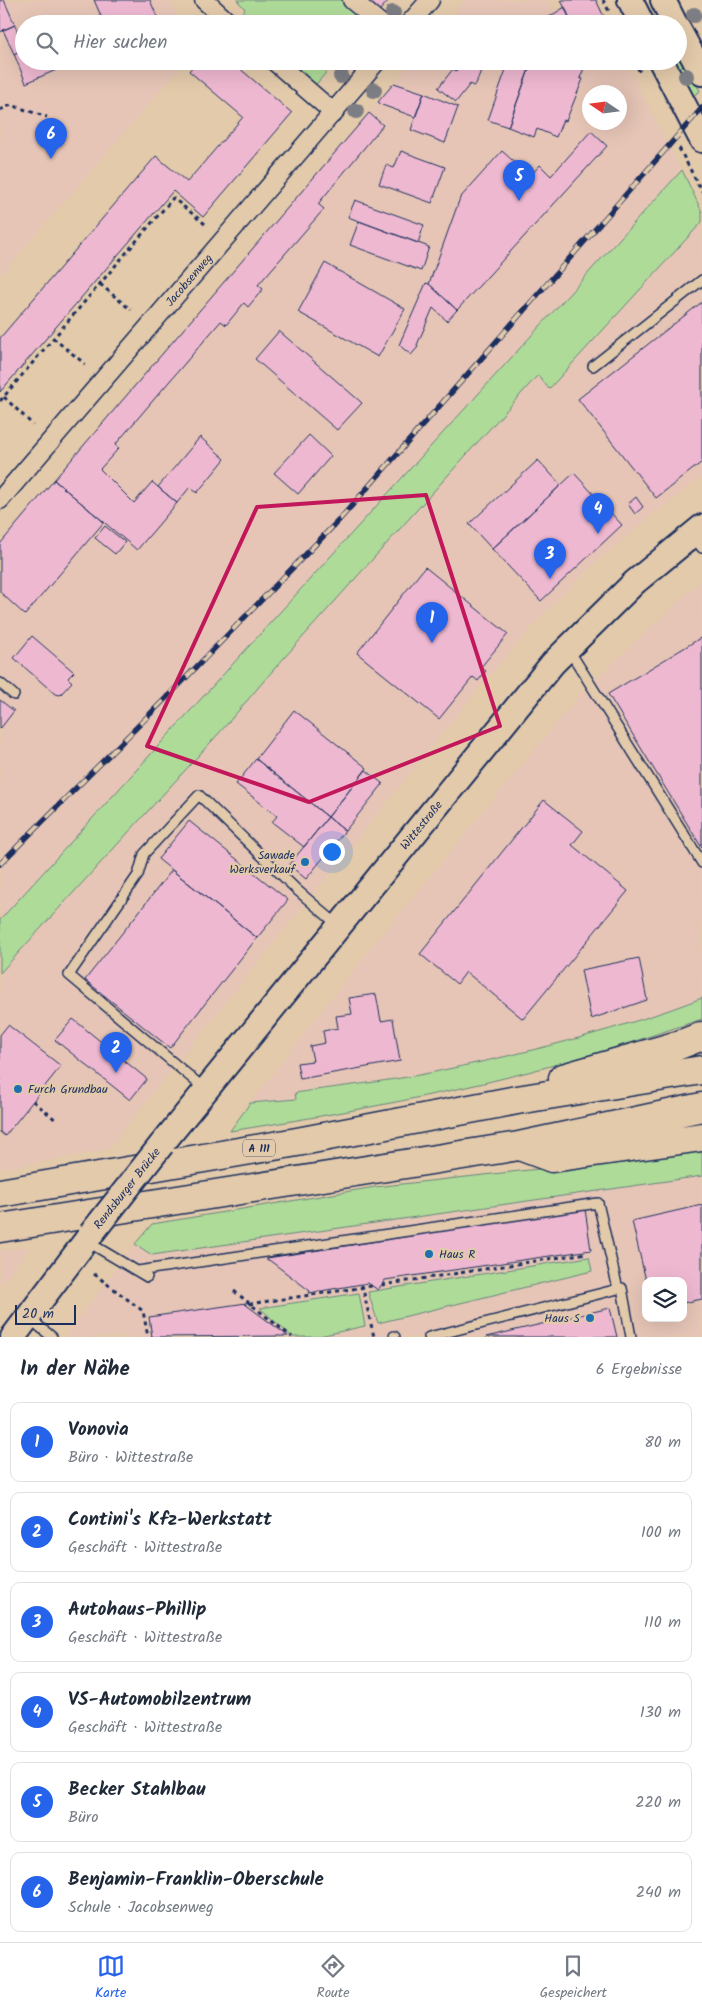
<!DOCTYPE html>
<html lang="de">
<meta charset="utf-8">
<style>
:root{--surface:#fff;--page:#f6f6f7;--text:#1f2937;--muted:#747a83;--line:#e0e1e3;--accent:#2563eb}
body{margin:0;font-family:Kalam,sans-serif;background:var(--page);color:var(--text)}
.controls{position:absolute;right:15px;bottom:15px;display:grid;overflow:hidden;border-radius:10px;box-shadow:0 5px 20px #0002}
.controls button{width:45px;height:45px;display:grid;place-items:center;padding:0;border:0;border-bottom:1px solid var(--line);background:var(--surface);color:var(--text);font:25px sans-serif}
.compass{position:absolute;left:582px;top:85px;width:45px;height:45px;border-radius:50%;background:var(--surface);box-shadow:0 5px 20px #0002;rotate:283deg}
.scale{position:absolute;left:15px;bottom:12px;width:61px;box-sizing:border-box;padding-left:5px;border:2px solid #1b2f5e;border-top:0;font-size:14px;line-height:18px;white-space:nowrap;color:#1b2f5e;-webkit-text-stroke:4px #e3caab;paint-order:stroke}
.you{position:absolute;left:331px;top:851px;width:18px;height:18px;margin:-12px;border:4px solid #fff;border-radius:50%;background:#1a73e8;box-shadow:0 0 0 8px #1a73e833}
.badge{display:grid;place-items:center;width:32px;height:32px;border-radius:50%;background:var(--accent);color:#fff;font-size:16px;font-weight:700}
.pin{position:absolute;translate:-50% -41px;filter:drop-shadow(0 1px 2px #0008)}
.pin::after{content:'';position:absolute;top:26px;width:18px;height:15px;background:inherit;clip-path:polygon(0 0,100% 0,50% 100%)}
.list{margin:0;padding:0;list-style:none}
h2{display:flex;justify-content:space-between;align-items:center;height:65px;margin:0;padding:0 20px;font-size:21px}
h2 small{font-size:16px;font-weight:400;color:var(--muted)}
.list li{display:grid;grid-template-columns:32px 1fr auto;gap:15px;align-items:center;box-sizing:border-box;height:80px;margin:0 10px 10px;padding:0 10px;border:1px solid var(--line);border-radius:10px}
.list b{display:block;font-size:19px;white-space:nowrap}
.list p{margin:0;font-size:16px;white-space:nowrap;color:var(--muted)}
.list em{font-size:16px;font-style:normal;color:var(--muted)}
.icon{flex:none;width:28px;height:28px;fill:none;stroke:currentColor;stroke-width:2;stroke-linecap:round;stroke-linejoin:round}
.map{position:relative;flex:none;width:702px;height:1337px;overflow:hidden}
.search{position:absolute;background:var(--surface);box-shadow:0 5px 20px #0002;left:15px;right:15px;top:15px;height:55px;display:flex;align-items:center;gap:12px;box-sizing:border-box;padding:0 18px;border-radius:28px;color:var(--muted);font-size:19px}
.sheet{height:605px;background:var(--surface)}
nav{display:flex;justify-content:space-around;align-items:center;box-sizing:border-box;height:70px;border-top:1px solid var(--line);background:var(--surface);font-size:14px;color:var(--muted)}
nav a{display:grid;justify-items:center;gap:2px}
nav .on{color:var(--accent)}
.map>svg:first-child{display:block}
.built{fill:#e6c5b6;fill-rule:evenodd}
.green{fill:#afdb99;stroke:#65857c}
.building{fill:#eeb8d1;stroke:#1b2f5e}
.lines{fill:none;stroke-linecap:round;stroke-linejoin:round}
.lane-casing{stroke:#1b2f5e;stroke-width:12}
.street-casing{stroke:#1b2f5e;stroke-width:21}
.secondary-casing{stroke:#1b2f5e;stroke-width:28}
.highway-casing{stroke:#1b2f5e;stroke-width:31}
.path{stroke:#1b2f5e;stroke-width:3;stroke-dasharray:4 4;stroke-linecap:butt}
.lane{stroke:#e3caab;stroke-width:9}
.street{stroke:#e3caab;stroke-width:18}
.secondary{stroke:#e3caab;stroke-width:24}
.highway{stroke:#e3caab;stroke-width:28}
.rail-casing{stroke:#1b2f5e;stroke-width:5.5}
.rail{stroke:#e3caab;stroke-width:4;stroke-dasharray:11;stroke-linecap:butt}
.secondary-bridge-casing{stroke:#1b2f5e;stroke-width:28;stroke-linecap:butt}
.secondary-bridge{stroke:#e3caab;stroke-width:24}
.tree{fill:#7d7e84}
.marked{fill:none;stroke:#c2185b;stroke-width:4;stroke-linejoin:round}
.poi-dot{fill:#1f6fb2;stroke:#e3caab;stroke-width:2}
.labels{text-anchor:middle;stroke-width:4.5;stroke-linejoin:round;paint-order:stroke}
.shield{fill:#e3caab;stroke:#575e75;stroke-width:1}
.shield-label{font-size:11px;font-weight:bold;fill:#1b2f5e}
.street-label{font-size:12px;fill:#1b2f5e;stroke:#e3caab}
.poi-label{font-size:12px;fill:#1b2f5e;stroke:#e3caab;text-anchor:end}
</style>
<div class="map">
<svg width="702" height="1337" viewBox="0 0 702 1337">
<rect width="100%" height="100%" fill="#e3caab"/>
<filter id="ink" filterUnits="userSpaceOnUse"><feTurbulence type="fractalNoise" baseFrequency=".02" numOctaves="2"/><feDisplacementMap in="SourceGraphic" scale="10" xChannelSelector="R" yChannelSelector="G"/><feConvolveMatrix kernelMatrix="1 2 1 2 8 2 1 2 1" color-interpolation-filters="sRGB"/></filter>
<g filter="url(#ink)">
<!-- built -->
<path class="built" d="M0,0H170L178,18L191,24H24V61H186L0,276Z
M465,0H547L564,24H445Z
M413,61H625L702,212V477L651,516L590,568L538,620L479,688L107,1150L0,1169V542ZM590,92H620V122H590Z
M702,580V998L673,1009L572,1039L452,1069L296,1093L297,1099L250,1103L366,954L583,691Z
M702,1176V1337H64L135,1244L152,1255ZM646,1281H683V1318H646Z
M30,1247L0,1286V1251Z"/>
<!-- green -->
<path class="green" d="M237,0H345L368,24H234L245,9Z
M678,50L700,91L690,98L671,61H678Z
M282,61H336L312,89Z
M682,170L702,212V222L549,389L538,375L275,668L221,731L0,973V920Z
M702,998V1019C659,1033 616,1048 572,1060C460,1092 345,1113 230,1131L250,1103L296,1099L295,1093C348,1085 402,1080 453,1068C535,1051 624,1028 702,998Z
M702,1151V1176L152,1255L135,1244L152,1224L375,1187Z
M589,1257L592,1271L378,1323L368,1292Z
M359,1293L365,1326L315,1337H292L260,1308Z"/>
<!-- building -->
<path class="building" d="M0,0H4L15,25L0,32Z
M94,0H150L160,24H83L101,16Z
M366,0H389L379,11Z
M561,0H596L606,21L599,24H572Z
M565,7L572,24H546L549,17Z
M15,25L24,49L14,54L3,30Z
M24,49V61H77L26,83L14,54Z
M197,61H231L292,113L203,217L173,191L0,392V338L156,156L187,182L243,117L189,71Z
M464,61L484,62L476,84L473,86L470,84L456,102L438,88L453,69L456,71Z
M509,61H532L508,127L488,120Z
M532,61H587L580,78L583,79L566,121L563,120L556,137L537,129L534,137L508,127Z
M394,83L424,93L415,117L382,105L378,102Z
M424,93L458,107L445,143L411,130Z
M369,113L383,125L318,204L324,209L258,285L263,289L248,307L244,303L226,325L221,321L115,445L119,448L100,469L134,503L152,482L177,503L137,550L54,480Z
M591,131L607,146L457,310L429,284L460,198L502,151L530,176L540,165L551,176Z
M401,151L445,167L432,203L379,184L386,165L394,168Z
M355,200L424,225L418,243L348,217Z
M359,221L429,247L421,271L350,245Z
M325,263L405,309L378,357L298,312Z
M426,283L429,284L457,310L447,321L433,308L417,345L418,347L411,355L399,345Z
M702,302V462L656,498L578,399Z
M279,331L362,403L337,430L255,359Z
M309,435L331,456L298,494L274,473Z
M200,437L225,459L197,493L190,487L177,503L158,487Z
M538,460L561,485L492,549L469,524Z
M574,473L622,525L541,601L492,549Z
M54,480L104,522L25,615L0,592V544Z
M636,497L643,507L635,514L628,504Z
M105,526L125,542L115,554L95,538Z
M425,567L508,634L481,667L486,671L478,681L473,677L439,719L357,653Z
M32,636L74,672L68,678L72,682L60,695L55,694L14,658Z
M702,637V848L608,694Z
M0,700L14,711L0,729Z
M294,710L367,768L328,817L256,759Z
M256,759L328,817L304,847L272,822L277,816L236,784Z
M366,770L383,784L345,831L328,817Z
M544,800L583,831L572,845L628,891L523,1019L466,972L457,984L420,954Z
M328,817L345,831L306,879L289,865Z
M189,821L288,900L257,938L158,859Z
M172,870L257,938L170,1048L85,980Z
M639,958L647,1000L591,1019L581,970Z
M376,994L381,1021L393,1019L400,1061L300,1079L297,1063L313,1061L310,1046L325,1043L323,1031L338,1028L336,1016L352,1014L349,998Z
M73,1019L147,1079L130,1100L55,1040Z
M8,1025L61,1066L5,1136L0,1132V1035Z
M702,1205V1299L683,1303V1281H646L632,1221Z
M585,1209L591,1250L385,1280L378,1290L368,1283L309,1293L310,1291L269,1260H267V1258Z
M246,1303L245,1304L288,1336L152,1337L149,1317Z
M610,1308L617,1337H486Z"/>
<g class="lines">
<!-- lane casing -->
<g class="lane-casing">
<path id="lane" d="M593,366L702,280
M692,535L702,548
M569,650L702,863
M0,683L14,695
M206,1090L69,975L138,875L144,854L199,795L297,890L339,926
M88,1242L147,1277
M138,1271L598,1203L618,1289
M29,1318L52,1337
M394,1336L395,1337
M429,1337L622,1288L631,1337"/>
</g>
<!-- street casing -->
<g class="street-casing">
<g id="street">
<path d="M204,0L230,24"/>
<path d="M352,0L381,24"/>
<path d="M409,24L430,0"/>
<path d="M274,61L334,113"/>
<path id="s1" d="M0,500L377,61"/>
</g>
</g>
<!-- secondary casing -->
<g class="secondary-casing">
<g id="secondary">
<path d="M630,0L642,24"/>
<path d="M663,0L675,24"/>
<path d="M678,29L702,73"/>
<path d="M661,61L702,140"/>
<path id="s2" d="M162,1144L553,663L635,582L702,527"/>
<path d="M13,1337L91,1234"/>
</g>
</g>
<!-- highway casing -->
<g class="highway-casing">
<path id="highway" d="M563,1078L679,1045L702,1036
M525,1148L552,1158L702,1137
M0,1193L297,1142L517,1100L702,1070
M0,1228L519,1146L702,1107"/>
</g>
<!-- path -->
<path class="path" d="M603,0L609,11
M634,61L641,74
M0,110L11,105L47,117
M679,148L702,192
M100,284L131,310
M53,338L85,364
M4,397L33,425
M0,401L173,198L205,224
M33,1101L56,1120
M94,1274L143,1311L148,1337
M362,1285L374,1337
M382,1285L587,1253
M234,1291L292,1337
M249,1304L372,1286
M151,1337H152"/>
<!-- lane -->
<use href="#lane" class="lane"/>
<!-- street -->
<use href="#street" class="street"/>
<!-- secondary -->
<use href="#secondary" class="secondary"/>
<!-- highway -->
<use href="#highway" class="highway"/>
<!-- rail casing -->
<g class="rail-casing">
<path id="rail" d="M0,864L178,686L340,519L702,108"/>
</g>
<!-- rail -->
<use href="#rail" class="rail"/>
<!-- secondary-bridge casing -->
<g class="secondary-bridge-casing">
<g id="secondary-bridge">
<path id="s3" d="M91,1234L162,1144"/>
</g>
</g>
<!-- secondary-bridge -->
<use href="#secondary-bridge" class="secondary-bridge"/>
</g>
<!-- trees -->
<g class="tree">
<circle cx="393" cy="13" r="8"/>
<circle cx="694" cy="15" r="8"/>
<circle cx="341" cy="76" r="8"/>
<circle cx="686" cy="76" r="8"/>
<circle cx="374" cy="90" r="8"/>
<circle cx="356" cy="111" r="8"/>
</g>
</g>
<!-- marked area -->
<path class="marked" d="M426,495L500,726L309,802L147,746L257,507Z"/>
<!-- markers -->
<g class="poi-dot">
<circle cx="305" cy="862" r="5"/>
<circle cx="18" cy="1089" r="5"/>
<circle cx="429" cy="1254" r="5"/>
<circle cx="590" cy="1318" r="5"/>
</g>
<g class="labels">
<!-- shield labels -->
<rect class="shield" x="243" y="1139.5" width="32" height="17" rx="4"/>
<g class="shield-label">
<text x="259" y="1152">A 111</text>
</g>
<!-- street labels -->
<g class="street-label">
<text dy="4" stroke="none"><textPath href="#s1" startOffset="290">Jacobsenweg</textPath></text>
<text dy="4" stroke="none"><textPath href="#s2" startOffset="411">Wittestraße</textPath></text>
<text dy="4" stroke="none"><textPath href="#s3" startOffset="58">Rendsburger Brücke</textPath></text>
</g>
<!-- poi labels -->
<g class="poi-label">
<text x="295" y="859">Sawade<tspan x="295" dy="14">Werksverkauf</tspan></text>
<text x="28" y="1093" text-anchor="start">Furch Grundbau</text>
<text x="439" y="1258" text-anchor="start">Haus R</text>
<text x="580" y="1322">Haus S</text>
</g>
</g>
</svg>
<div class="controls">
<button><svg class="icon" aria-label="layers" viewBox="0 0 24 24"><path d="M12 4l9 5-9 5-9-5zM3 14l9 5 9-5"/></svg></button>
</div>
<svg class="compass" viewBox="-18 -18 36 36"><path d="M0-13l5 13h-10z" fill="#e53935"/><path d="M0 13l5-13h-10z" fill="#747a83"/></svg>
<div class="scale">20 m</div>
<div class="you"></div>
<div class="pin badge" style="left:432px;top:643px">1</div>
<div class="pin badge" style="left:116px;top:1073px">2</div>
<div class="pin badge" style="left:550px;top:579px">3</div>
<div class="pin badge" style="left:598px;top:534px">4</div>
<div class="pin badge" style="left:519px;top:201px">5</div>
<div class="pin badge" style="left:51px;top:159px">6</div>
<div class="search"><svg class="icon" aria-label="search" viewBox="0 0 24 24"><circle cx="10" cy="10" r="6"/><path d="M15 15l6 6"/></svg>Hier suchen</div>
</div>
<section class="sheet">
<h2>In der Nähe<small>6 Ergebnisse</small></h2>
<ul class="list">
<li><span class="badge">1</span><div><b>Vonovia</b><p>Büro · Wittestraße</p></div><em>80 m</em></li>
<li><span class="badge">2</span><div><b>Contini's Kfz-Werkstatt</b><p>Geschäft · Wittestraße</p></div><em>100 m</em></li>
<li><span class="badge">3</span><div><b>Autohaus-Phillip</b><p>Geschäft · Wittestraße</p></div><em>110 m</em></li>
<li><span class="badge">4</span><div><b>VS-Automobilzentrum</b><p>Geschäft · Wittestraße</p></div><em>130 m</em></li>
<li><span class="badge">5</span><div><b>Becker Stahlbau</b><p>Büro</p></div><em>220 m</em></li>
<li><span class="badge">6</span><div><b>Benjamin-Franklin-Oberschule</b><p>Schule · Jacobsenweg</p></div><em>240 m</em></li>
</ul>
</section>
<nav>
<a class="on"><svg class="icon" aria-label="map" viewBox="0 0 24 24"><path d="M3 6l6-2 6 2 6-2v14l-6 2-6-2-6 2zM9 4v14M15 6v14"/></svg>Karte</a>
<a><svg class="icon" aria-label="directions" viewBox="0 0 24 24"><path d="M12 3l9 9-9 9-9-9zM9 14v-3h6M13 9l2 2-2 2"/></svg>Route</a>
<a><svg class="icon" aria-label="saved" viewBox="0 0 24 24"><path d="M7 4h10v16l-5-4-5 4z"/></svg>Gespeichert</a>
</nav>
